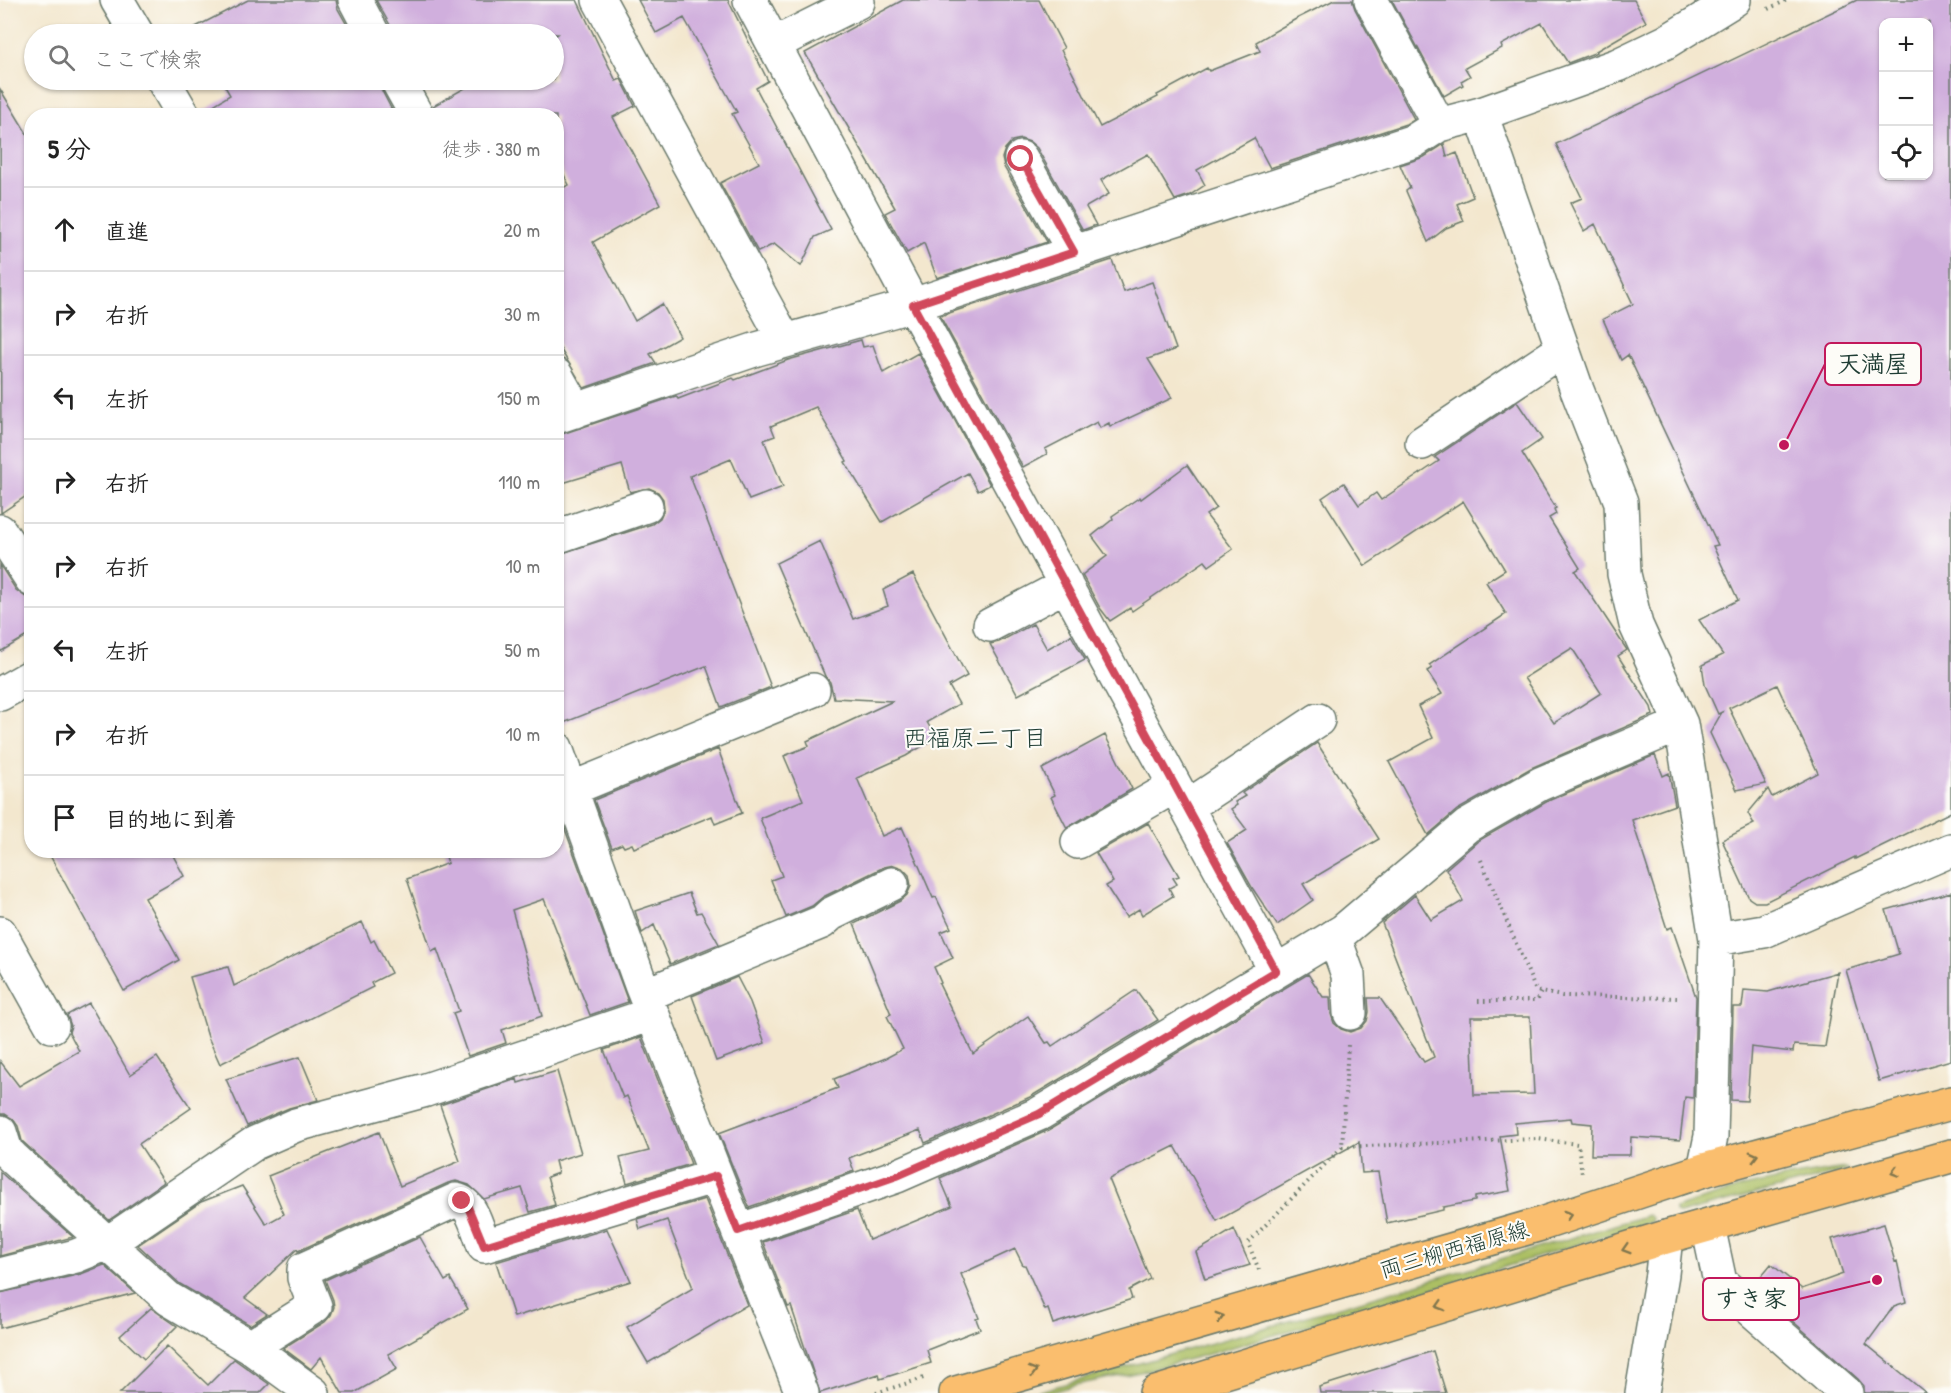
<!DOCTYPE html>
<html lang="ja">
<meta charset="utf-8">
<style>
:root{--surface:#fff;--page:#f2f2f2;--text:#222;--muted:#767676;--line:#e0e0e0}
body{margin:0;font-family:"Patrick Hand","Klee One",sans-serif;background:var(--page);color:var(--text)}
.controls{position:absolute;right:18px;top:18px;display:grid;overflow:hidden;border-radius:12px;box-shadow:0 2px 4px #0004}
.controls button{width:54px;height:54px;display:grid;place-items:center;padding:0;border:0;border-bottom:2px solid var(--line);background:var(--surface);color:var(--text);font:30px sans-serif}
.stop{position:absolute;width:18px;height:18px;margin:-14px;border:4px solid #d1495b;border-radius:50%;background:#fff}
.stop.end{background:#d1495b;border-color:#fff;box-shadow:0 2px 6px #0008}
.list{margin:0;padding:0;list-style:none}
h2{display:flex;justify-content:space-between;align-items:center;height:78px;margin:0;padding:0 24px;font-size:26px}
h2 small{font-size:20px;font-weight:400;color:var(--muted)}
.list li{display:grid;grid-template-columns:39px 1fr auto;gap:18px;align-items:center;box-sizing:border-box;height:84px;padding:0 24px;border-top:2px solid var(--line)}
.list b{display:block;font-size:22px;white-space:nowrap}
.list em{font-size:20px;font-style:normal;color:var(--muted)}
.icon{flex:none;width:33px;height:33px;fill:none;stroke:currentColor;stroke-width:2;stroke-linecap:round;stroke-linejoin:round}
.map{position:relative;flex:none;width:1951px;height:1393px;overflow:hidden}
.search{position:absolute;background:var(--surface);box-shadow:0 2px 4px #0004;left:24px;top:24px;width:540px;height:66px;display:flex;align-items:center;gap:15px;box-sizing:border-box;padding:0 21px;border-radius:33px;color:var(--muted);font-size:22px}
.panel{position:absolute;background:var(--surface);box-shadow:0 2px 4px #0004;left:24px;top:108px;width:540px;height:750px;border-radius:24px}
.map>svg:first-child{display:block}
.green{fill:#acbf63;stroke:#667e4c;stroke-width:1.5}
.building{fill:#d0afdd;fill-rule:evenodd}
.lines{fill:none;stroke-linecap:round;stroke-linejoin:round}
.minor-casing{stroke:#69786a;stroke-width:36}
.major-casing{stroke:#69786a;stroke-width:36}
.path{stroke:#69786a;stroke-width:4;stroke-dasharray:1.5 4.5;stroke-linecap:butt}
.minor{stroke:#fff;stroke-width:33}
.major{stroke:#fabe6e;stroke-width:33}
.oneway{stroke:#82774e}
.route{stroke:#d1495b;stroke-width:8}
.labels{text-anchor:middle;stroke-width:4.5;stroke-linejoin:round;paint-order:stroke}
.street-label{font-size:22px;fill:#1f3d34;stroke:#fdfcf7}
.neighbourhood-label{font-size:24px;fill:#1f3d34;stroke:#fdfcf7}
.leader{fill:none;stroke:#c2185b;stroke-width:2}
.callout-dot{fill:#c2185b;stroke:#fdfcf7;stroke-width:2}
.callout{fill:#fdfcf7;stroke:#c2185b;stroke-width:2}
.callout-label{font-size:24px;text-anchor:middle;font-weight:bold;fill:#1f3d34}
</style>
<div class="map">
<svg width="1951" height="1393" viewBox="0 0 1951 1393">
<rect width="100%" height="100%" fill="#fdfcf7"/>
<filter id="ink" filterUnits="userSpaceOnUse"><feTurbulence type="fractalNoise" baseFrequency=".0167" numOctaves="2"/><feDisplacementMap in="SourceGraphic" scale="12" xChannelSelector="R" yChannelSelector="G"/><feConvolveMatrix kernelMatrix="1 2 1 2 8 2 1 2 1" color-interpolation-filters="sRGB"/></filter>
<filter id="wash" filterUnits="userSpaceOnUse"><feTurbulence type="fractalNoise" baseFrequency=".008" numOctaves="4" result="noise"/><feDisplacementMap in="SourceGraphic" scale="24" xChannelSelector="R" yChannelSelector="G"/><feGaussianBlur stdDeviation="1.35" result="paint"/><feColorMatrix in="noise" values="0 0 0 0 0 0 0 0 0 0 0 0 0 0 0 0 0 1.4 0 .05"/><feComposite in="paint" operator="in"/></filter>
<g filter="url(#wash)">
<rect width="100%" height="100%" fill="#f3e7ce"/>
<!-- green -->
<path class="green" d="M1845,1168L1848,1170L1679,1214L1675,1211V1208L1743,1187L1794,1176Z
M1648,1215L1652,1218L1651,1222L1433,1289L1209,1354L1140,1372L1075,1385L1049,1393H1033L1357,1302Z"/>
<g id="blocks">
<!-- building -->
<path class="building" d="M248,0H336L338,9L352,34H182Z
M376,0H577L616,81L621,79L635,106L613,117L660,204L593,242L635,321L662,304L680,337L650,354L656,363L584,388L556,342V191L569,185L556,159V116H436L433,106L479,80H554V37L558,34H392L390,25Z
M638,0H728L768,81L756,88L831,230L815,237L801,266L774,244L758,252L720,183L759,163L732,114L737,112L684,18L656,33Z
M903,0H1039L1064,48L1061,50L1100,127L1158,97L1157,95L1207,68L1209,71L1260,51L1256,42L1296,19L1334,0H1352L1355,9L1414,119L1406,124L1270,168L1254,138L1197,170L1205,185L1190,195L1175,200L1148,154L1101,180L1109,194L1086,207L1096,225L1083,230L1037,148L1030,142L1021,139L1012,141L1005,149L1002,158L1004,167L1047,242L937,278L924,243L907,253L885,213L895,208L805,53Z
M1392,0H1634L1646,22L1596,51L1597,52L1568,63L1542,23L1501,45L1502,48L1465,68L1470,76L1461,81L1463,85L1444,96Z
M1857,0H1951V812L1855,859V857L1765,902H1755L1749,898L1722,840L1754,824L1748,813L1768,789L1772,797L1818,773L1777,685L1729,708L1766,784L1737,790L1710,733L1722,712L1718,714L1705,685L1702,665L1723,655L1699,620L1738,600L1713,546L1718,545L1628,355L1621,360L1603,319L1633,304L1595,224L1584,231L1570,203L1582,198L1556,144ZM1884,22H1929V176H1884Z
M229,80H378L381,89L395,116H203L202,112L230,95L223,83Z
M0,89L32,142V492L1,513Z
M1444,144L1447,157L1457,153L1473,197L1457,204L1464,221L1446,228L1428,242L1406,191L1410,188L1400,165L1424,157Z
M1112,260L1124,292L1152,282L1176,349L1148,359L1172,398L1110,427L1109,423L1100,428L1097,422L1045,449L1047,454L1023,467L940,316Z
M861,340L863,347L873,345L883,373L918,353L990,485L978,491L968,473L882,522L845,462L847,461L816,407L771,426L775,436L764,440L783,487L749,500L731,459L690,476L771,687L721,707L706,666L556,726V555L652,524L660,518L664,509L663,499L658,492L649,488L630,492L622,465L556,485V436L676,396L678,399L733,378L735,380L788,360Z
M1517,402L1542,439L1522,453L1556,508L1554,509L1556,514L1549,518L1580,568L1575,571L1625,647L1627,650L1618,656L1651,707L1653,715L1531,768L1457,810L1428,835L1389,762L1433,738L1418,706L1442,694L1427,671L1432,668L1429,665L1506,614L1486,582L1505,570L1463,501L1365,566L1322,498L1344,483L1359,505L1376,493L1381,500L1439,461L1435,457ZM1572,648L1601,693L1554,723L1524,678Z
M1187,465L1216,508L1206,515L1233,549L1209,566L1205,561L1132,611L1130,608L1110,621L1100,608L1082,575L1107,556L1092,536L1113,519L1112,516L1140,497L1141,499Z
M820,541L853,619L888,606L883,590L913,574L967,676L949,686L959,704L927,722L936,738L906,756L857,778L882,836L902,827L933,898L936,897L951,928L941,932L953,958L934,967L941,983L939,984L973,1054L1028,1016L1046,1043L1049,1042L1052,1046L1136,990L1158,1020L1030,1097L925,1143L920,1130L849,1158L854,1171L749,1207L719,1133L838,1088L834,1079L886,1058L903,1049L887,1016L891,1014L854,924L900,901L907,895L911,886L909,875L902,868L894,865L884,867L823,897L812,906L786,917L771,880L782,876L760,818L803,800L784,756L809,746L807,741L893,701L834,698L830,682L825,676L776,563Z
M0,565L16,590L27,598L32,604V633L0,652Z
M1033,624L1047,649L1071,635L1085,660L1018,695L990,644L999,642Z
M1105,735L1132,789L1067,828L1051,797L1055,795L1042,769Z
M1317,743L1379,839L1303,884L1313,900L1277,925L1253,889L1227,843L1247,830L1231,809L1237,805L1235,802L1245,796L1242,793Z
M718,749L742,813L715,824L712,816L634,848L632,844L624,847L622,844L612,848L594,800Z
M1655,755L1663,776L1669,773L1675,805L1632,820L1667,929L1672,927L1696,997L1693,1098L1685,1097L1680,1140L1631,1137L1630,1155H1591L1592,1124L1572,1122L1571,1118L1515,1123L1516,1134L1500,1136L1510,1191L1475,1197V1201L1443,1207V1210L1387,1223L1378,1172L1362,1173L1359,1142L1217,1221L1175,1146L1109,1179L1150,1279L1129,1290L1132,1299L1053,1324L1048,1309L1045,1310L1025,1265H1023L1015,1249L961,1274L979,1318L976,1319L980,1329L927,1350L931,1363L880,1379L879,1374L820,1393L791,1306L788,1307L763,1242L857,1210L869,1240L952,1206L940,1178L1049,1130L1308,974L1323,997H1330L1331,1014L1334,1023L1341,1029L1350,1032L1361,1028L1367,1021L1369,1012L1368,998H1380L1424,1062L1434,1057L1382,923L1415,895L1431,920L1463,901L1446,869L1478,841L1548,801ZM1471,1017H1530L1534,1094L1474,1095Z
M556,810H558L628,1002L590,1015L544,899L512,910L542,1016L502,1030L506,1043L468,1056L453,1013L459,1011L437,949L432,952L407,879L448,863L444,850H556Z
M1148,823L1179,876L1173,878L1177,884L1169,888L1173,896L1142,915L1139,909L1126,917L1106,886L1113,882L1096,853Z
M47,850H170L184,876L145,898L179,960L124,991Z
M1951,892V1060L1879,1081L1846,970L1899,954L1886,910Z
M689,893L697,913L701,912L719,944L670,964L654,925L642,933L635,911Z
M362,922L371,942L374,940L391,973L371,983L373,987L220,1064L208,1037L190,977L228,967L234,986Z
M1838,972L1825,1047L1794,1045L1793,1052L1751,1047L1747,1101L1731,1100L1733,1007H1742L1744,990L1768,992Z
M737,977L750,1002L765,1043L716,1061L692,996Z
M89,1003L130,1075L157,1057L191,1108L139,1144L164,1182L109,1220L22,1141L18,1126L13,1119L5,1114H0V1061L19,1086L79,1051L69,1032L71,1026L67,1015Z
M641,1037L691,1164L627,1183L620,1158L649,1151L627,1096L623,1098L604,1050Z
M300,1057L318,1100L289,1108L247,1126L226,1079Z
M557,1071L581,1153L555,1161L558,1173L547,1177L555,1205L530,1212L522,1188L484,1199L469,1185L456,1181L448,1183L298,1251L297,1249L245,1298L267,1314L250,1325L180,1284L138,1245L201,1202L242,1186L266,1224L284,1214L268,1176L379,1132L400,1186L460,1161L440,1105L517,1079L518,1083Z
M0,1172L73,1237L0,1256Z
M705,1199L747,1305L648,1363L627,1327L693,1288L667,1220L640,1229L637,1219Z
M1884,1224L1895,1262L1897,1261L1906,1302L1894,1306L1866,1344L1926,1393H1864V1386L1858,1379L1753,1286L1771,1264L1802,1289L1843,1274L1832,1239Z
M607,1229L631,1281L514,1317L496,1262Z
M1234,1229L1250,1265L1205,1279L1196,1252Z
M420,1237L445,1281L450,1278L468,1309L388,1354L397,1369L354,1393H342L321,1357L311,1369L283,1348L325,1322L331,1315L334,1307L333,1300L325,1280Z
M104,1265L135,1293L0,1328V1293L81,1274Z
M151,1308L177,1326L144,1359L120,1336Z
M167,1346L208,1385L234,1359L269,1384L260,1393H120Z
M1433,1351L1446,1393H1320L1319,1387Z"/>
</g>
</g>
<g filter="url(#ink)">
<use href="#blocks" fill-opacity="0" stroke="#69786a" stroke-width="1.5"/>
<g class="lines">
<!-- minor casing -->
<g class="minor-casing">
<path id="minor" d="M117,0L137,34
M355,0L373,34
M599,0L785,341
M750,0L913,305L1276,971
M1371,0L1439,125
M774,44L858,2
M163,80L184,116
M397,80L417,116
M1481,114L1577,390L1621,502L1624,574L1636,625L1681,724L1716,939L1711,1136L1704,1170
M1021,158L1074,252
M556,375L576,411
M556,417L757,349L913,305L1414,141L1439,125L1481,114L1618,65L1666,42L1734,0
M1422,443L1563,349
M0,531L32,580
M556,537L646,506
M990,625L1066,585
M0,694L32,676
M556,748L641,985L802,1393
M571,789L813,690
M1187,807L1318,720
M1078,842L1175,786
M0,933L52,1026
M1334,936L1348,975L1350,1013
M1716,939L1764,931L1951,850
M645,995L822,922L831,914L892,884
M0,1132L6,1151L13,1158L169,1299L250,1347L313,1393
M1708,1226L1720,1282L1846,1393
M738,1231L897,1176L1039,1114L1343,931L1467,826L1540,784L1681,724
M0,1275L76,1256L108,1243L255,1143L296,1125L426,1090L652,1014
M250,1347L315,1306L304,1278V1269L456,1200C473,1203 478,1231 484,1246L716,1176
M1642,1393L1662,1274L1666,1237"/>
</g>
<!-- major casing -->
<g class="major-casing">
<path id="major" d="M956,1393L1541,1224L1704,1170L1951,1103
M1156,1393L1666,1237L1951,1156"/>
</g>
<!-- path -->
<path class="path" d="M1768,9L1787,0
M1481,860L1536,991L1562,996L1679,998
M1478,1001H1536L1541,992
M1342,1147L1537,1139L1578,1144L1582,1174
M1259,1270L1248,1243L1342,1147L1348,1045
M876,1393L927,1377"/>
<!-- minor -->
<use href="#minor" class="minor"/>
<!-- major -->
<use href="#major" class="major"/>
</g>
<!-- one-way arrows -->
<defs><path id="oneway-chevron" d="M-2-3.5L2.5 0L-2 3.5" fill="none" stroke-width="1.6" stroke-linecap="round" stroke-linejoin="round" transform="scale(1.5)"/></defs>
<g class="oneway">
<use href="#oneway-chevron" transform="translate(1754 1156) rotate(-15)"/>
<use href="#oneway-chevron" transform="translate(1895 1172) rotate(164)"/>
<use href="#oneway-chevron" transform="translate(1568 1215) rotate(-18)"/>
<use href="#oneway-chevron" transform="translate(1626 1249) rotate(163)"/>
<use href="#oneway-chevron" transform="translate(1440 1306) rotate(163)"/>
<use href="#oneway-chevron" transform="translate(1220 1317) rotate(-16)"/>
<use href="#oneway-chevron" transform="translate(1033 1371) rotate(-16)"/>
</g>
</g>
<g class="lines" filter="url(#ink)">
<!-- route -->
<path class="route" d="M462,1201L468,1207L484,1246L716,1176L738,1231L897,1176L1039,1114L1276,971L913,305L1074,252L1021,159"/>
</g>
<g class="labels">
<!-- street labels -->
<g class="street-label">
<text transform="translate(1454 1249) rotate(-16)" y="8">両三柳西福原線</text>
</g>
<!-- neighbourhood labels -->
<g class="neighbourhood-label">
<text x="975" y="746">西福原二丁目</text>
</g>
</g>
<!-- callouts -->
<path class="leader" d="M1784 445L1825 364M1877 1280L1799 1299"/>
<g class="callout-dot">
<circle cx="1784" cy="445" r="6"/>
<circle cx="1877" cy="1280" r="6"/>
</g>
<g class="callout">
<rect x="1825" y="343" width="96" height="42" rx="6"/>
<rect x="1703" y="1278" width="96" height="42" rx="6"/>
</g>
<g class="callout-label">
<text x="1873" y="372">天満屋</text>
<text x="1751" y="1307">すき家</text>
</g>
</svg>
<div class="controls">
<button>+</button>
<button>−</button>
<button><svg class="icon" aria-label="locate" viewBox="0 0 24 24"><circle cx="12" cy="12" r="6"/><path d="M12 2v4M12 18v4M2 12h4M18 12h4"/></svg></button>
</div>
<div class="stop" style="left:1021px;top:159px"></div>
<div class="stop end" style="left:462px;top:1201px"></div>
<div class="search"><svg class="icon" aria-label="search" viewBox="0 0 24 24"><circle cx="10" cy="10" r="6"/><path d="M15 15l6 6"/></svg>ここで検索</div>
<section class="panel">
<h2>5 分<small>徒歩 · 380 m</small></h2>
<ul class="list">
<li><svg class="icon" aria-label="ahead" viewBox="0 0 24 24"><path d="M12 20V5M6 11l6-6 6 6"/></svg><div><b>直進</b></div><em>20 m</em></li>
<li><svg class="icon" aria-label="right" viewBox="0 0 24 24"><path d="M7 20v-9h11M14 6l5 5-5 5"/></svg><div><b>右折</b></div><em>30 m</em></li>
<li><svg class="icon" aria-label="left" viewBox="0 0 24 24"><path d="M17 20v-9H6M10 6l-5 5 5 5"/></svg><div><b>左折</b></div><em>150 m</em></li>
<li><svg class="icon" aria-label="right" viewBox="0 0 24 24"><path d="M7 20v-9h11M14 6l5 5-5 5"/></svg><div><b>右折</b></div><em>110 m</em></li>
<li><svg class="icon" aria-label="right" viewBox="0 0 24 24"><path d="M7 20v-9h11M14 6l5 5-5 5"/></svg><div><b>右折</b></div><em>10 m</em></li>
<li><svg class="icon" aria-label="left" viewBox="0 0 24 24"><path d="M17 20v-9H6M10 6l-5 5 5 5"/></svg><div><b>左折</b></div><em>50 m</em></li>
<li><svg class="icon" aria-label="right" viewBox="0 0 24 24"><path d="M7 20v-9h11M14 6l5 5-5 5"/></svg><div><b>右折</b></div><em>10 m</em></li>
<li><svg class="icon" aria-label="arrive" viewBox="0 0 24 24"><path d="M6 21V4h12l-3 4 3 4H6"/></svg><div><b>目的地に到着</b></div></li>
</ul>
</section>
</div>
